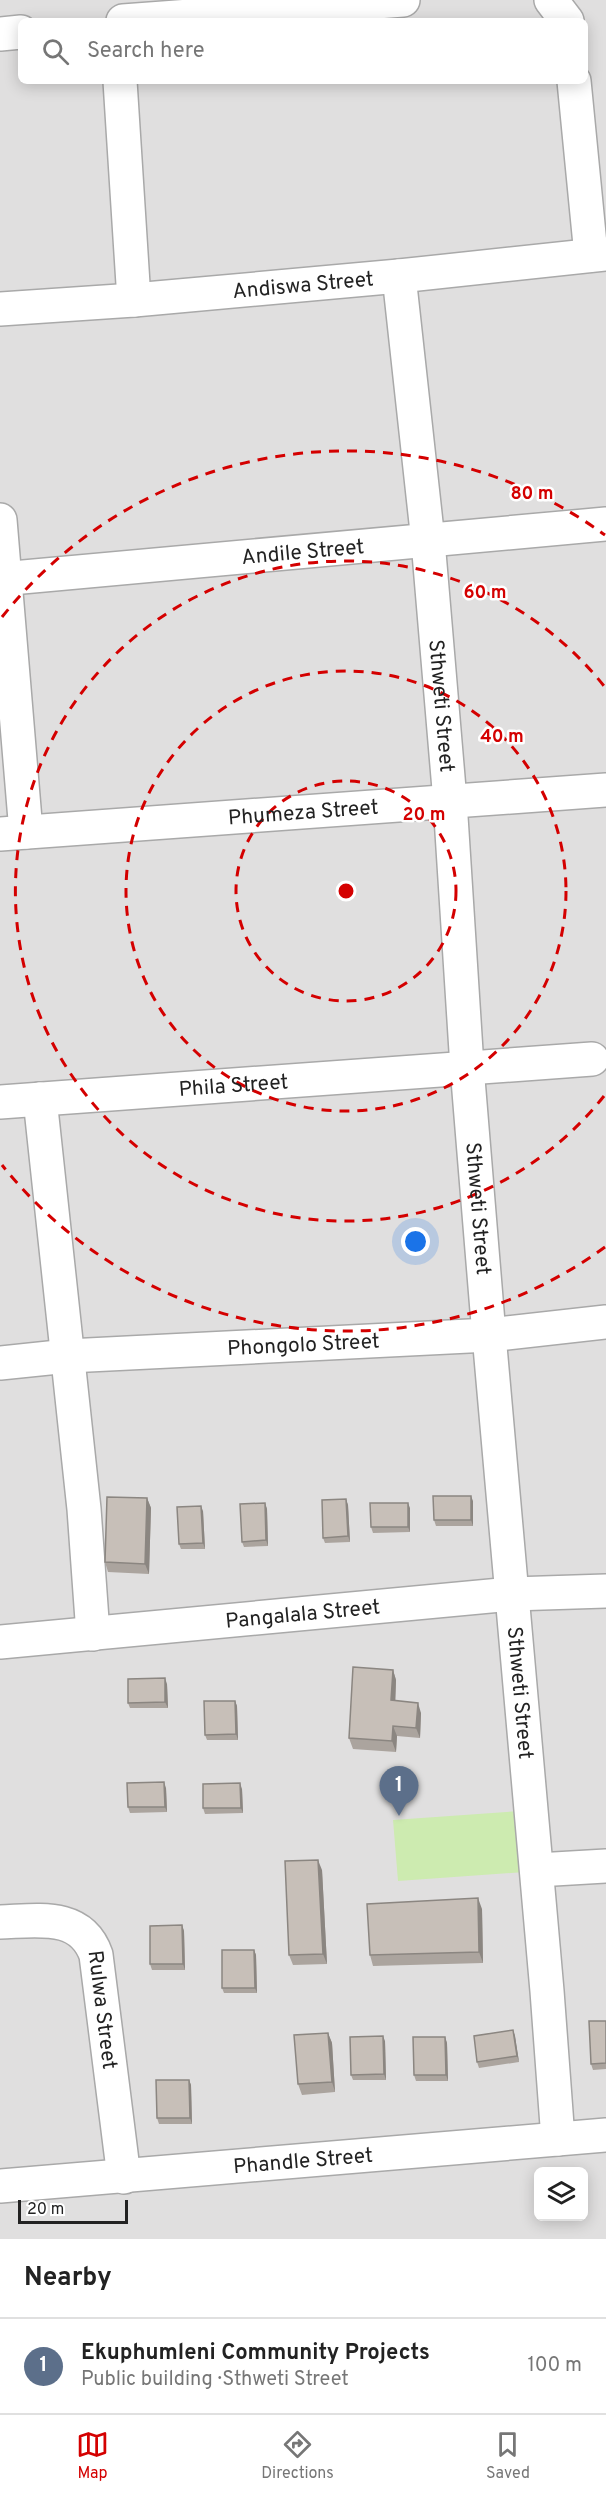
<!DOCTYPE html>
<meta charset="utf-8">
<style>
:root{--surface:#fff;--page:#f2f2f2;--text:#222;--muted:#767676;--line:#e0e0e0;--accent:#d40000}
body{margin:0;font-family:Overpass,sans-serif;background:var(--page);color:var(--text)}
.controls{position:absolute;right:18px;bottom:18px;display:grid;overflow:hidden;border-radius:9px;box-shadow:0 3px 15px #0003}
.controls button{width:54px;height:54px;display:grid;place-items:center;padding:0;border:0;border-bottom:2px solid var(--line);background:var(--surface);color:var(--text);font:30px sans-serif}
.scale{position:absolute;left:18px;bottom:15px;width:110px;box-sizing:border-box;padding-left:6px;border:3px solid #222;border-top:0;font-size:16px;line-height:21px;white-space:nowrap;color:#222;-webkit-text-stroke:4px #fff;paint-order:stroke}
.you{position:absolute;left:416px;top:1242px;width:21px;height:21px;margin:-15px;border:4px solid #fff;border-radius:50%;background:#1a73e8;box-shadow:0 0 0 9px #1a73e833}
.badge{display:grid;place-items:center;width:39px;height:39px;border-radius:50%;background:var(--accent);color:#fff;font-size:20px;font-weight:700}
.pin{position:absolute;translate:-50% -50px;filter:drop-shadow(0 2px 3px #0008)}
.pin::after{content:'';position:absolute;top:32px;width:21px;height:18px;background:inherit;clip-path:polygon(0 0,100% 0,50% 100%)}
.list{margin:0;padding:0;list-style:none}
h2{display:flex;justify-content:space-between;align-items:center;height:78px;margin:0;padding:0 24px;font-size:26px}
h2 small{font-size:20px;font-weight:400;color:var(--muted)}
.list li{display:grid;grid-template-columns:39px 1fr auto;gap:18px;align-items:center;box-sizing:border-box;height:96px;padding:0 24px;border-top:2px solid var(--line)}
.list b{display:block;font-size:22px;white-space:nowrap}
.list p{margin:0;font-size:20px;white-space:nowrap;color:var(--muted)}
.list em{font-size:20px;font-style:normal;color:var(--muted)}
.icon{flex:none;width:33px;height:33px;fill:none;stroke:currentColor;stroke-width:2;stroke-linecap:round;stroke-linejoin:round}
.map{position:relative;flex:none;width:606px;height:2239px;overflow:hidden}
.search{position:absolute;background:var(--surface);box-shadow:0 3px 15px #0003;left:18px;right:18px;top:18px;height:66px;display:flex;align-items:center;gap:15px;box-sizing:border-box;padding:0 21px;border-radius:9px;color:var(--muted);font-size:22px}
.sheet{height:174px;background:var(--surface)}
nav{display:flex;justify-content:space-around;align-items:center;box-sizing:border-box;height:84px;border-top:2px solid var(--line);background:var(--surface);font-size:16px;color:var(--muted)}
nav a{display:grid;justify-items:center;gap:3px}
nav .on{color:var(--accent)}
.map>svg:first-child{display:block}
.residential{fill:#e0dfdf;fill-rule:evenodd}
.grass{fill:#cdebb0}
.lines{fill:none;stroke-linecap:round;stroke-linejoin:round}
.minor-casing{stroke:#a9a9a9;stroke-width:36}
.minor{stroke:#fff;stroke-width:33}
.wall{fill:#aba49e}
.shaded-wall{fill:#8b8681}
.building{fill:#c7bfb8;stroke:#8b8681;stroke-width:1.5}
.ring{fill:none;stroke:#d40000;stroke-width:3;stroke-dasharray:10 8}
.labels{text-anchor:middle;stroke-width:5;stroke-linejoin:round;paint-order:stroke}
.street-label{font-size:21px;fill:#222;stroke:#fff}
.centre{fill:#d40000;stroke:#fff;stroke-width:3}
.ring-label{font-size:18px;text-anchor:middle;font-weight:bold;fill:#d40000;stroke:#fff;stroke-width:5;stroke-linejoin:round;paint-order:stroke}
</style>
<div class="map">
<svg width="606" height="2239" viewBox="0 0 606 2239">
<rect width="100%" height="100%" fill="#f2efe9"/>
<!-- residential -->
<path class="residential" d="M0,0H606V2239H0ZM21,21H585V81H21ZM538,2172H584V2216H538Z"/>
<!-- grass -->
<path class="grass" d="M520,1811L525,1872L398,1881L393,1820Z"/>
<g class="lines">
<!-- minor casing -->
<g class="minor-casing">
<g id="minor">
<path d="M551,0L567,21"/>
<path d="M123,21L403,0"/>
<path d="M0,34L21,32"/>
<path d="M120,81L134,300"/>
<path d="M574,81L591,255"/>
<path id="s1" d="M399,276L428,541L450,801L467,1067L489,1335L547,1991L558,2139"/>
<path id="s2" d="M0,309L134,300L399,276L606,254"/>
<path d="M0,520L26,832"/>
<path id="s3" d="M0,579L606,524"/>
<path id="s4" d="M0,834L606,790"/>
<path d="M40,1099L84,1509L93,1634"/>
<path id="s5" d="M0,1102L592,1059"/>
<path id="s6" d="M0,1363L68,1356L489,1335L606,1322"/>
<path id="s7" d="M0,1642L512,1594L606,1591"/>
<path d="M537,1870L606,1866"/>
<path id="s8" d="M0,1922C37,1921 81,1912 96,1955L124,2177"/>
<path id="s9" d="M0,2186L606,2135"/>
</g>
</g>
<!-- minor -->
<use href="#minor" class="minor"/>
</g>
<!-- wall -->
<path class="wall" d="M147,1498L151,1508L149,1574L108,1572L105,1562Z
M346,1499L348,1505L350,1542L325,1543L323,1538Z
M473,1501V1526H436L434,1520Z
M265,1503L267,1509L268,1546L244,1547L242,1542Z
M410,1508V1532L373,1533L371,1527Z
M203,1511L205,1549H181L179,1544Z
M393,1670L396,1680L395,1701L421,1713L420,1738L397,1736L396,1752L353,1749L349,1738Z
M167,1684L168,1708H130L128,1703Z
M235,1701L237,1706L238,1740H207L205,1735Z
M166,1788L167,1812L130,1813L128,1807Z
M242,1789L243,1813L205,1814L203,1808Z
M322,1870L327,1964L293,1965L289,1955Z
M482,1909L483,1963L373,1966L370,1955Z
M182,1925L184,1931L185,1970H152L150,1964Z
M254,1950L256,1955L257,1993H224L222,1988Z
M606,2021V2069L593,2070L591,2064Z
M513,2030L515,2036L519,2062L479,2068L477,2062Z
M328,2033L332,2043L335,2092L302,2095L298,2084Z
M445,2037L447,2043L448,2081H416L414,2075Z
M385,2041L386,2080H353L351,2075Z
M189,2080L191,2085L192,2124H159L157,2118Z"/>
<!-- shaded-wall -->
<path class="shaded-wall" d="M471,1496L473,1501V1526L471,1520Z
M147,1498L151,1508L149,1574L145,1564Z
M346,1499L348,1505L350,1542L348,1536Z
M265,1503L267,1509L268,1546L266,1540Z
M408,1503L410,1508V1532L408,1527Z
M201,1506L203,1511L205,1549L203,1543Z
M393,1670L396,1680L395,1711L391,1700Z
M165,1678L167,1684L168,1708L165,1702Z
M235,1701L237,1706L238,1740L236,1734Z
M418,1703L421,1713L420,1738L416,1728Z
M393,1726L397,1736L396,1752L392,1741Z
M164,1782L166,1788L167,1812L165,1807Z
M240,1783L242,1789L243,1813L241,1808Z
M318,1860L322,1870L327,1964L323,1954Z
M478,1898L482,1909L483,1963L479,1952Z
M182,1925L184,1931L185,1970L183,1964Z
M254,1950L256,1955L257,1993L255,1988Z
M513,2030L515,2036L519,2062L517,2056Z
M328,2033L332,2043L335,2092L332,2082Z
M383,2036L385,2041L386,2080L384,2074Z
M445,2037L447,2043L448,2081L446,2075Z
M189,2080L191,2085L192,2124L190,2118Z"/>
<!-- building -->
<path class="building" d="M433,1496H471V1520H434Z
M107,1497L147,1498L145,1564L105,1562Z
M346,1499L348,1536L323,1538L322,1500Z
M265,1503L266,1540L242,1542L240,1504Z
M370,1503H408V1527H371Z
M201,1506L203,1543L179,1544L177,1507Z
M353,1667L393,1670L391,1700L418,1703L416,1728L393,1726L392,1741L349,1738Z
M165,1678V1702L128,1703V1679Z
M204,1701H235L236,1734L205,1735Z
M164,1782L165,1807H128L127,1783Z
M240,1783L241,1808H203V1784Z
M318,1860L323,1954L289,1955L285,1861Z
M478,1898L479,1952L370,1955L367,1904Z
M182,1925L183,1964H150V1926Z
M222,1950H254L255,1988H222Z
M589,2021H606V2063L591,2064Z
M513,2030L517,2056L477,2062L474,2036Z
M328,2033L332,2082L298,2084L294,2035Z
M383,2036L384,2074L351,2075L350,2037Z
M413,2037H445L446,2075H414Z
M156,2080H189L190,2118H157Z"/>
<!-- distance rings -->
<g class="ring">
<circle cx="346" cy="891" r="110"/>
<circle cx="346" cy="891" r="220"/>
<path d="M604 1096A330 330 0 1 1 604 686"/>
<path d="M605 1247A440 440 0 0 1 2 1165M2 617A440 440 0 0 1 605 535"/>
</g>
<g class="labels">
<!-- street labels -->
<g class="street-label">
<text dy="7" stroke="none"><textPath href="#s2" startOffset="304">Andiswa Street</textPath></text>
<text dy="7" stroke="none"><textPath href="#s3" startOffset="304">Andile Street</textPath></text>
<text dy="7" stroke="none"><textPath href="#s1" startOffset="432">Sthweti Street</textPath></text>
<text dy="7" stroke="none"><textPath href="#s4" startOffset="304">Phumeza Street</textPath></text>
<text dy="7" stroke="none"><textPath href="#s5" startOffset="234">Phila Street</textPath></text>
<text dy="7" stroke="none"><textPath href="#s1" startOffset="936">Sthweti Street</textPath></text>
<text dy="7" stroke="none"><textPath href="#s6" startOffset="304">Phongolo Street</textPath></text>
<text dy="7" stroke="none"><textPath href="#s7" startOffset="304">Pangalala Street</textPath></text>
<text dy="7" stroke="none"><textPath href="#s1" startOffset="1422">Sthweti Street</textPath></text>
<text dy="7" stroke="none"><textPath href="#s8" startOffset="166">Rulwa Street</textPath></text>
<text dy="7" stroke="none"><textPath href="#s9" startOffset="304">Phandle Street</textPath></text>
</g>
</g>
<circle cx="346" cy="891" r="9" class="centre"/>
<g class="ring-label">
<text x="532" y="499">80 m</text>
<text x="485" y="598">60 m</text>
<text x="502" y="742">40 m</text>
<text x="424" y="820">20 m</text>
</g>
</svg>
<div class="controls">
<button><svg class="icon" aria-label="layers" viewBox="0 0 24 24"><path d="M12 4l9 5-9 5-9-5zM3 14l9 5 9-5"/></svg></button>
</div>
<div class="scale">20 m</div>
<div class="you"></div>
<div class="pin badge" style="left:399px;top:1816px;background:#5c6f8a">1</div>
<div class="search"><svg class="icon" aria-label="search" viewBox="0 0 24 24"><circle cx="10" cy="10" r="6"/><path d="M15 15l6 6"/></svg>Search here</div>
</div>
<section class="sheet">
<h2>Nearby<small></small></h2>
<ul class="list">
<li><span class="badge" style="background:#5c6f8a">1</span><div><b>Ekuphumleni Community Projects</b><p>Public building · Sthweti Street</p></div><em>100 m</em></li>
</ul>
</section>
<nav>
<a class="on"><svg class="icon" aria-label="map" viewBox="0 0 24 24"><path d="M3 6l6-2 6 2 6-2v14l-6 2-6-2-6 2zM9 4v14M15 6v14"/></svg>Map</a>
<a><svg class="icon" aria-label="directions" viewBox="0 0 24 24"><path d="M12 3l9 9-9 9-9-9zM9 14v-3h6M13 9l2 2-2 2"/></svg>Directions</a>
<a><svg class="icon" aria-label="saved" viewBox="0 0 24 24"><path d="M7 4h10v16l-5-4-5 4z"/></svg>Saved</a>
</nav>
